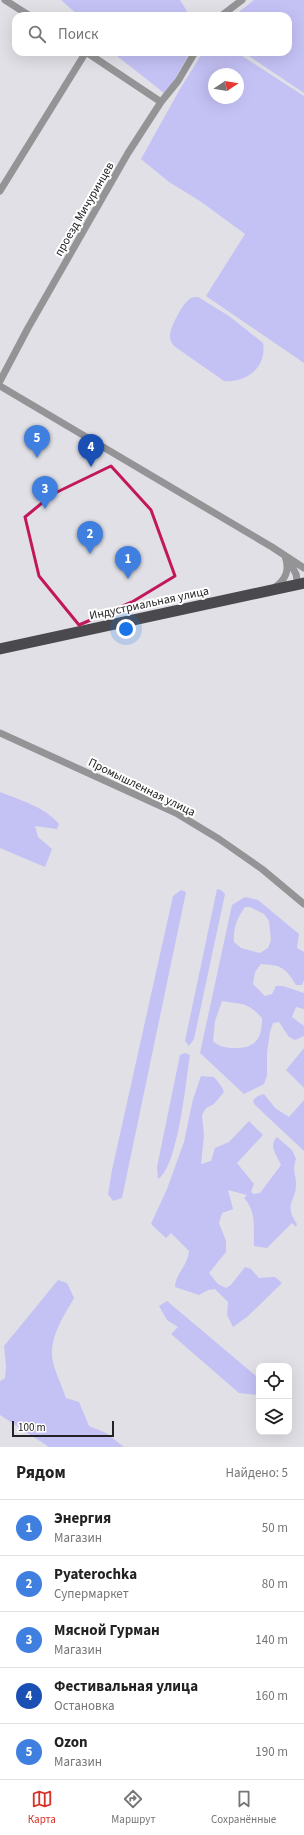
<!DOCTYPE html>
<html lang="ru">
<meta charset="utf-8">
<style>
:root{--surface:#fff;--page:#f6f6f6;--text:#222;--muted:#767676;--line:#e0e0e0;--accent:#d93025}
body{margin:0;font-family:"Source Sans 3",sans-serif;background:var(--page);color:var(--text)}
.controls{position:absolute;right:12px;bottom:12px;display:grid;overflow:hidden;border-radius:8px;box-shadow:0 4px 16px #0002}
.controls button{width:36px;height:36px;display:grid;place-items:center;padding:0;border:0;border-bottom:1px solid var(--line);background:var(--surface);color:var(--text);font:20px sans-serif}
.compass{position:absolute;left:208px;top:68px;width:36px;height:36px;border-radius:50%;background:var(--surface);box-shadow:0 4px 16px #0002;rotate:78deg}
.scale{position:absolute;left:12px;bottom:10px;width:102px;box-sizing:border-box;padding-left:4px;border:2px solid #232325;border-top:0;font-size:11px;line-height:14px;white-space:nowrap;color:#232325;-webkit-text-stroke:3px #fff;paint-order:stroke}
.you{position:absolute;left:126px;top:629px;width:14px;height:14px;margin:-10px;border:3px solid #fff;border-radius:50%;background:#1a73e8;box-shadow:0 0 0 6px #1a73e833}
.badge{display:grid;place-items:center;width:26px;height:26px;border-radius:50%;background:var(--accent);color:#fff;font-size:13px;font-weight:700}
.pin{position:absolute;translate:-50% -33px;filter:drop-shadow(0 1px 2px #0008)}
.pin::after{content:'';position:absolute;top:21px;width:14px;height:12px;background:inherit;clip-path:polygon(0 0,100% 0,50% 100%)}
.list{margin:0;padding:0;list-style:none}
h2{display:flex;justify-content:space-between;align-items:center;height:52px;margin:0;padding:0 16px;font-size:17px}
h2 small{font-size:13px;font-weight:400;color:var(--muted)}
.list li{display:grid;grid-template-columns:26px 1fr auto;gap:12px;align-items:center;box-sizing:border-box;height:56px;padding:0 16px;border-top:1px solid var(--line)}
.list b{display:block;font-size:15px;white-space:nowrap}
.list p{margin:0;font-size:13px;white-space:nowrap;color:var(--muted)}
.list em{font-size:13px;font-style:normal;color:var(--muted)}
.icon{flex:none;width:22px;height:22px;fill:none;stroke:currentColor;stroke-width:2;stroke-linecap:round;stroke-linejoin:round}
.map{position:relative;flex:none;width:304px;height:1447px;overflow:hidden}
.search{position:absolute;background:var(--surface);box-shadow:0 4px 16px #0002;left:12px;right:12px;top:12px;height:44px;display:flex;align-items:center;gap:10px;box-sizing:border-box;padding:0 14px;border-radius:12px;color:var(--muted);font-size:15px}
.sheet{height:332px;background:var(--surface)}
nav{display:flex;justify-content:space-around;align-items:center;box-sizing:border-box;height:56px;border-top:1px solid var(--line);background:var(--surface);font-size:11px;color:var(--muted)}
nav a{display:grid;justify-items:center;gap:2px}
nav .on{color:var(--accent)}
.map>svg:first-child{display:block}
.green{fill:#c4c1f5;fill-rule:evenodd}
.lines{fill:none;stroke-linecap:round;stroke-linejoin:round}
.minor{stroke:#949496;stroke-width:7}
.trunk{stroke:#4a4a4e;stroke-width:11}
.marked{fill:none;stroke:#c2185b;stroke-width:3;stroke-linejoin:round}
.labels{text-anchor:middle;stroke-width:4;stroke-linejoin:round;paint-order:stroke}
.street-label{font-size:12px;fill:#232325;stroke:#fff}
</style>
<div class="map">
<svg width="304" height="1447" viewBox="0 0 304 1447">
<rect width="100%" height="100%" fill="#e0e0e6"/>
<!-- green -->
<path class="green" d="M61,0H180L190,16H79Z
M254,0H304V93L243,52H288V16H234Z
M112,52H190L171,86L164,93Z
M203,52H236L304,96V363L206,296L245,234L200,201L169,182L141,159L180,89ZM214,74H238V98H214Z
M198,297L229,316L263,343C267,367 247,383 224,381L174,346C172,343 170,341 170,337C169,329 183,302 191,298C194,297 196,297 198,297Z
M0,792C20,800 45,807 59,824L57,829L35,826L38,837L52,849L45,867L0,848Z
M217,889L221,890L225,894L194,1039L189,1046L185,1041Z
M181,890L186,892L122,1198L113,1201L108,1194L112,1170L173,896Z
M245,897L258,900L299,934L297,948L304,952V980L302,985H296C285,967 281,965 261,964L255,972L253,984L265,996L272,994L276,986H283L304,993V1009L296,1007L292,1017L304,1026V1036L295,1040L289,1037L279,1022L273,1023L270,1032L267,1053V1076L264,1084L244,1094L200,1053L232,905ZM245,907H250L264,914L269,921L271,940L268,948L260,953L241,948L234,942C233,928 237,918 245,907ZM222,1001C243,1005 246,1001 262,1018C262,1039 256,1048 234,1048C226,1048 219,1047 213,1041L215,1021Z
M304,1048V1088L286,1070Z
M185,1053L190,1055C186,1080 178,1167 158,1179L157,1167L180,1055Z
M201,1076L214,1077L222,1087L224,1092L214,1104L206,1108L202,1115L204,1136L201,1164L211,1161L215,1148L229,1142L249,1121L263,1135L237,1163L254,1184L251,1192L254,1194L260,1193L281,1165C277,1155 268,1146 277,1137L292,1150L296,1159C292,1172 296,1173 296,1185C296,1201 283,1204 297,1224L296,1227L292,1223L267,1248L254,1246C253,1228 257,1212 244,1198L247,1195L228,1190L233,1209L222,1213L219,1223L226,1241V1252L209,1273L218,1284L226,1288L231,1285L245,1267L251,1269L259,1278L275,1277L282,1283L248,1316L233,1327L227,1315L228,1302L215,1289L208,1290L199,1295L175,1287C176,1272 187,1268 189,1251L171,1233L166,1238L151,1224L167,1189L184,1142L193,1099Z
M264,1094L275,1108L289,1117L304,1100V1151L254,1104L253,1100L258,1096Z
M58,1280L67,1283L74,1298C64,1316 51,1334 52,1356C53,1368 62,1386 66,1398L79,1402L89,1426L106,1433L124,1447H49L0,1415V1381L5,1378L6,1366L4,1346Z
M167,1301L256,1376L259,1380V1395L239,1393L171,1334L178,1327L167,1320L159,1306Z"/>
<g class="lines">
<!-- minor -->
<path class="minor" d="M5,0L30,16
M221,16L242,0
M86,52L161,102
M0,191L86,52
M0,381L28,328L128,153L161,102L178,81L195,52
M0,386L272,547L304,568
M289,561L296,574L298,585
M274,588C286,580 290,570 285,556
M0,733L176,813L219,839L262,869L304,904"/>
<!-- trunk -->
<path class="trunk" d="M0,649L304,583"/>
</g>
<!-- marked area -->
<path class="marked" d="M111,466L151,510L175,576L132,602L79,625L39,576L25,517L53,494Z"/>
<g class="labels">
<!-- street labels -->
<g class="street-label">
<text transform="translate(84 209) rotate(-60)" y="4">проезд Мичуринцев</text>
<text transform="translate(149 603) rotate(-12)" y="4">Индустриальная улица</text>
<text transform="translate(142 787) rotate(26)" y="4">Промышленная улица</text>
</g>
</g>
</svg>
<div class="controls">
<button><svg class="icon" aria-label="locate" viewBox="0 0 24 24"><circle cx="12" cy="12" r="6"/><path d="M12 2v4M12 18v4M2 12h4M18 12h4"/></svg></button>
<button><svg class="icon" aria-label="layers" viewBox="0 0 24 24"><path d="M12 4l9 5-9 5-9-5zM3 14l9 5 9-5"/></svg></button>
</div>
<svg class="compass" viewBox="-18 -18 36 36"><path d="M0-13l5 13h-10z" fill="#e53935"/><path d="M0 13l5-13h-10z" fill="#767676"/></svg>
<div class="scale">100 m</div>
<div class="you"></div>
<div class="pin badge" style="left:128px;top:579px;background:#3f7fe0">1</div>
<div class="pin badge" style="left:90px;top:554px;background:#3f7fe0">2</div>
<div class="pin badge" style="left:45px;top:509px;background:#3f7fe0">3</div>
<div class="pin badge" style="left:91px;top:467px;background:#1a4fb4">4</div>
<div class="pin badge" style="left:37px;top:458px;background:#3f7fe0">5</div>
<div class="search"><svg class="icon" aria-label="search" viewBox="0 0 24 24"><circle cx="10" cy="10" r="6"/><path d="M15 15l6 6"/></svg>Поиск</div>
</div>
<section class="sheet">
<h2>Рядом<small>Найдено: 5</small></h2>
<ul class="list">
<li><span class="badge" style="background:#3f7fe0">1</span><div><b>Энергия</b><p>Магазин</p></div><em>50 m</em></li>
<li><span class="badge" style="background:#3f7fe0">2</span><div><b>Pyaterochka</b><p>Супермаркет</p></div><em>80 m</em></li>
<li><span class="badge" style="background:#3f7fe0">3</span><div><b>Мясной Гурман</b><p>Магазин</p></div><em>140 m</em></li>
<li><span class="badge" style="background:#1a4fb4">4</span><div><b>Фестивальная улица</b><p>Остановка</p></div><em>160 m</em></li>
<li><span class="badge" style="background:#3f7fe0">5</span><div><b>Ozon</b><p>Магазин</p></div><em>190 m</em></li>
</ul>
</section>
<nav>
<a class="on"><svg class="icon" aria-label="map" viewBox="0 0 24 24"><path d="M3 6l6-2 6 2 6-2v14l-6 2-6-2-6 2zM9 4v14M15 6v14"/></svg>Карта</a>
<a><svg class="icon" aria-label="directions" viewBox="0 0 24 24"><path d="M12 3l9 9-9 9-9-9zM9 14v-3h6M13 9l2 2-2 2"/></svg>Маршрут</a>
<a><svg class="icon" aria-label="saved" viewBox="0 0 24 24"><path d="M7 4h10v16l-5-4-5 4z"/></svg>Сохранённые</a>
</nav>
